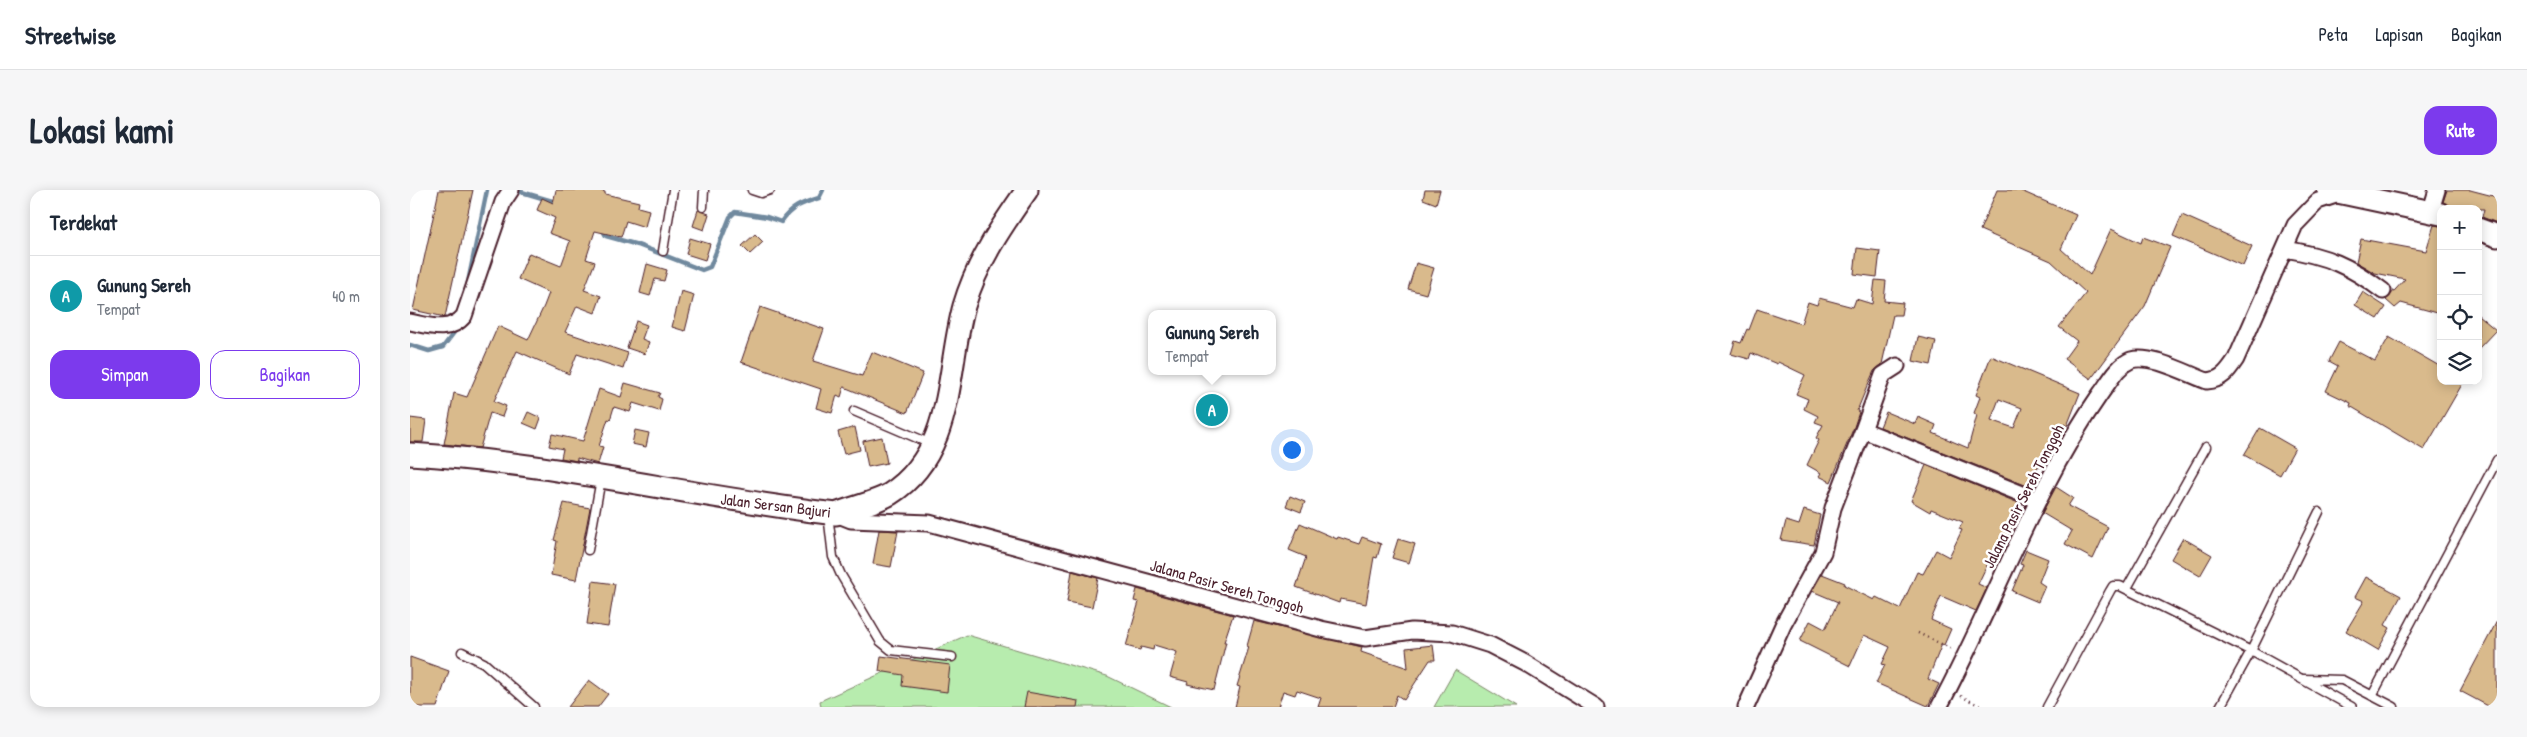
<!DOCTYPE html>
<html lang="id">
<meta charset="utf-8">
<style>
:root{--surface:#fff;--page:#f6f6f7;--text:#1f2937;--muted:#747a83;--line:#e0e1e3;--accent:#7c3aed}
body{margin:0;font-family:"Patrick Hand",sans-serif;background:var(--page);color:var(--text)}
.controls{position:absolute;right:15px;top:15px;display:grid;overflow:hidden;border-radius:10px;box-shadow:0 2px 12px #0003}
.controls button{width:45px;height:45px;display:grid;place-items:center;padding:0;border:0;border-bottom:1px solid var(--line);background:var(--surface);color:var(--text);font:25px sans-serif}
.you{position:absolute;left:881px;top:259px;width:18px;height:18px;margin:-12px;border:4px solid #fff;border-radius:50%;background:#1a73e8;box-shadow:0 0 0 8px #1a73e833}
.badge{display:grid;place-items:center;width:32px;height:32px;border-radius:50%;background:var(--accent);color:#fff;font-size:16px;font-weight:700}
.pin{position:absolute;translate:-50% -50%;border:2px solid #fff;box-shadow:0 1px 5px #0006}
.popup{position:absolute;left:738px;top:120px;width:128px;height:65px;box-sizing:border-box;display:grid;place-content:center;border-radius:10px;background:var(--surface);filter:drop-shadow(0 1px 4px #0005);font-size:16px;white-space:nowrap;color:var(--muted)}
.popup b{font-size:19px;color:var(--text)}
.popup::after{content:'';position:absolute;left:50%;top:100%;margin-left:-10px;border:10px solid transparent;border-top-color:var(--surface)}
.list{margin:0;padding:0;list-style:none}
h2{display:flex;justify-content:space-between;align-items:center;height:65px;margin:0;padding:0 20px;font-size:21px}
h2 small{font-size:16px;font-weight:400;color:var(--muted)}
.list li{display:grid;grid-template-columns:32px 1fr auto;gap:15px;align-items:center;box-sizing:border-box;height:80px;padding:0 20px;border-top:1px solid var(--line)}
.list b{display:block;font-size:19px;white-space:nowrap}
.list p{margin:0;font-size:16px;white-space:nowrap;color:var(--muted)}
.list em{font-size:16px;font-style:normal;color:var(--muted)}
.actions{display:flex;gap:10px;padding:15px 20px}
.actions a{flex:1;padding:11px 0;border:1px solid var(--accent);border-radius:15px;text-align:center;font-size:18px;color:var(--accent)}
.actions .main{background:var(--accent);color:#fff}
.icon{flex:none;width:28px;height:28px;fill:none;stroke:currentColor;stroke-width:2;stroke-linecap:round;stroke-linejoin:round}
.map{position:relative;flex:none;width:2087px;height:517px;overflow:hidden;border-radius:15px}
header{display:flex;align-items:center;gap:30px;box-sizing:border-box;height:70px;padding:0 25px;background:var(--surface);border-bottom:1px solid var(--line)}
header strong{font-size:24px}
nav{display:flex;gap:28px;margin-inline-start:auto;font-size:18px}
.intro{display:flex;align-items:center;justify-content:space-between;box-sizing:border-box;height:120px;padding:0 30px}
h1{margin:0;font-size:35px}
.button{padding:12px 22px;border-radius:15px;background:var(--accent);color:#fff;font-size:18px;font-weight:700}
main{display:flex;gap:30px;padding:0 30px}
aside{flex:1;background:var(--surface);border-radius:15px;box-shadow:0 2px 12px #0003}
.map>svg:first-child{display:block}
.green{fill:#b7ecae;stroke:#80866c}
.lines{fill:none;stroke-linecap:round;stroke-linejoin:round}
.stream{stroke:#70899e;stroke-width:4.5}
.building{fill:#d9ba8c;stroke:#4a1f2b;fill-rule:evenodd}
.lane-casing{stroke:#4a1f2b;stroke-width:11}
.street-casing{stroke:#4a1f2b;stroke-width:19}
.secondary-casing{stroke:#4a1f2b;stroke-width:25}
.path{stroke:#4a1f2b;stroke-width:2.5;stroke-dasharray:1 4;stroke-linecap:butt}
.lane{stroke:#fff;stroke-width:8}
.street{stroke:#fff;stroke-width:15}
.secondary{stroke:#fff;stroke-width:21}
.labels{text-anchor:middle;stroke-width:5;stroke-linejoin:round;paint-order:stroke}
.street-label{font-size:16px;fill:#4a1f2b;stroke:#fff}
</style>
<header>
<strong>Streetwise</strong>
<nav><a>Peta</a><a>Lapisan</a><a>Bagikan</a></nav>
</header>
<div class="intro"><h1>Lokasi kami</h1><a class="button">Rute</a></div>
<main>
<aside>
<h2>Terdekat<small></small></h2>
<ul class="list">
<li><span class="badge" style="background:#0f9aa8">A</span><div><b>Gunung Sereh</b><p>Tempat</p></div><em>40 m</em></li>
</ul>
<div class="actions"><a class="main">Simpan</a><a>Bagikan</a></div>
</aside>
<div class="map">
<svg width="2087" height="517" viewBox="0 0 2087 517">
<rect width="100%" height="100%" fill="#fff"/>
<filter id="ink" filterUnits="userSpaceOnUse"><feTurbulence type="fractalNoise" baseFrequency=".02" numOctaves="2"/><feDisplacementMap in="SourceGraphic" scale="10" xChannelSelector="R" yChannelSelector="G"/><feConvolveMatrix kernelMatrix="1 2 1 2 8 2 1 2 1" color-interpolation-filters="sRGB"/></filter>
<g filter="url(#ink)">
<!-- green -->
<path class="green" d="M557,445L697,486L761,517H411L410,511Z
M1045,480L1106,517H1024Z"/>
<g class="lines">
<!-- stream -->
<path class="stream" d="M105,0L149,13
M192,39L196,46L228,55L292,80L300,77L320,27L325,22L357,27L371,32C381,17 392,13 409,8L413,0
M57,97L77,0
M0,155L19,161L33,157L49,136"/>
</g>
<!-- building -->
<path class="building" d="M29,0H63L35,127L3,120Z
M146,0H189L195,2V4L229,12L228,17L239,20L235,37L216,31L211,47L185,41L176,69L185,72L174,100L191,106L185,123L167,116L155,142L218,163L213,179L167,164L159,184L107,161L84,211L96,216L92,227L80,223L70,258L34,254L44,203L57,207L88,136L118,150L134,116L139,103L108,89L119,63L151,76L160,51L139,43L145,28L127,20L132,8L143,13Z
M1015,0H1030L1026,14L1013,9Z
M1587,0H1609L1666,25L1651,59L1680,85L1701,39L1731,53L1733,47L1760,57L1735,116L1681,189L1654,169L1667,151L1649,137L1676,103L1641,71L1570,40Z
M2037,0H2060L2087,7V33L2072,27L2074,19H2042L2033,12Z
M288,20L299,24L294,40L283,36Z
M1772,25L1842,56L1833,76L1763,46Z
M2024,35L2031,36V124L1991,113L1985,118L1976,110L1995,89L1965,83L1946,72L1951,49L2016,61Z
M345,44L353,52L340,64L332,56Z
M280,48L300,54L295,70L276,64Z
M1447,58L1470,61L1467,87L1444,84Z
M1006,73L1024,78L1016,104L998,99Z
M237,74L257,80L254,91L245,89L240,106L230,103Z
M1465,90L1476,91L1474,111L1493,113L1491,125H1483L1472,174L1464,181L1456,199L1447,221L1449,222L1444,237L1421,292L1409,286L1411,283L1397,275L1409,250L1406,248L1413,235L1405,232L1408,226L1394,219L1398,209L1386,204L1395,185L1368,172L1367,174L1341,163L1339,169L1321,164L1325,151L1331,153L1337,139L1339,140L1347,119L1391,134L1398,112L1407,115L1409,108L1443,117L1446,109L1462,114Z
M271,101L284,105L275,141L262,137Z
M1953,102L1976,117L1968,129L1945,115Z
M350,117L414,139L403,171L452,186L462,162L513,183L497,223L434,197L431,207L427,205L422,223L406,218L411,199L331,172Z
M2068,125L2086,140L2068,159Z
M226,131L237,135L232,149L239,152L235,164L217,158Z
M1508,147L1526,151L1521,175L1503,171Z
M1979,147L2031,177V191H2054L2014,260L1940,216L1941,213L1916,201L1928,176L1919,171L1929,152L1965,171Z
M1581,166L1670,203L1657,236L1654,234L1648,250L1645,249L1634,278L1628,276L1620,297L1470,237L1476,222L1505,234L1508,227L1526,235L1523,243L1558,258L1567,225L1564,223L1570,207L1566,205ZM1589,209L1612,218L1604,238L1581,230Z
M215,193L250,203L248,207L252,209L249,221L223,213L220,222L204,217L200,230L198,229L189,256L193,257L188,274L167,268V271L151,268L153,259L139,256L142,244L173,251L189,199L211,207Z
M118,222L131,228L127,239L113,233Z
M0,228L16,230L13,252H0Z
M445,237L450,260L434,264L428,242Z
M1850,238L1885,258L1870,285L1834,265Z
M225,240L239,243L236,257L222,254Z
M472,247L477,273L458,277L453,251Z
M1516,275L1611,314L1594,357L1587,354L1568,394L1577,398L1566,421L1531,406L1521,430L1541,439L1534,455L1532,454L1518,489L1529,494L1518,516L1466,493L1475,475L1472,474L1480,457L1454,445L1440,476L1390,451L1400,431L1415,439L1428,412L1402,401L1412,384L1435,393L1434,395L1464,410L1466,407L1490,419L1507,382L1513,384L1526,360L1539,367L1552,340L1549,339L1553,332L1521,319L1520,322L1501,311Z
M1646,297L1663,308L1658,316L1698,337L1683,369L1655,354L1662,341L1632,323Z
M880,306L895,312L891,322L876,316Z
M154,313L180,318L166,390L141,385L147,351L144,350Z
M1394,320L1410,325L1404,355L1371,350L1376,331L1389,335Z
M890,333L927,349L928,347L949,354L952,347L971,354L967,368L964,367L956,414L930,409L929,413L886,397L896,367L879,360Z
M469,340L488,341L481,377L463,374Z
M1773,348L1802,365L1790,386L1761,369Z
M988,349L1005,354L999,373L982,368Z
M1616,360L1638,369L1629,392L1635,396L1628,412L1602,401L1613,375L1610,374Z
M662,381L688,388L682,417L657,412Z
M1956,387L1991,406L1975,435L1980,438L1968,460L1936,441L1954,411L1945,407Z
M183,391L205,394L198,437L177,434Z
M727,399L823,425L814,452H816L804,500L777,494L778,492L760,487L767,462L744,455L743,460L731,457L730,460L716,456L729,412L724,411Z
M844,431L952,457L951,462L998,478L996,458L1023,455L1025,470H1020L994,510L987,505L983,517H908L911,508L887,500L885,505L873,501L868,517H825L830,497L827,496L839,457L837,456Z
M2087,431V517H2080L2050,501Z
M471,466L540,475L537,502L492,496L493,485L469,481Z
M0,467L39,481L27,517H0Z
M179,490L198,504L188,517H158Z
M617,502L668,511L667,517H614Z"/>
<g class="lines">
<!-- lane casing -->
<g class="lane-casing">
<path id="lane" d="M342,0L351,3L360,0
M293,17L294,0
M253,61L263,0
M444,221L521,254
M418,324L423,367L431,385L470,451L481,460L542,467
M178,360L191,289
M1717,398L1796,257
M52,462L74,473L124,517
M1893,489L1932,490L1984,517
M1962,506L2087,270
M1637,517L1700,401L1703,396H1710L1841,461L1942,517
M1810,517L1841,461L1909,322"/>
</g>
<!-- street casing -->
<g class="street-casing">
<path id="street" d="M2021,20L2027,0
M1875,59C1916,66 1939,75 1973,101
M0,132C19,136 40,143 54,126L93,12L101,0
M1487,176L1473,185L1453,240L1627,310
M426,324L441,330L519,333L911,439L955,448L1002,441L1042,443L1080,455L1115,473L1186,517
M1336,517L1373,435L1413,362L1423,318L1453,240
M1529,517C1585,413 1623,300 1691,203C1700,191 1707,176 1721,170C1741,164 1778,184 1797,191C1812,190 1818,181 1826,169L1885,35L1908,11L1932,3"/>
</g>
<!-- secondary casing -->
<g class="secondary-casing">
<path id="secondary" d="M1918,0L2031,24
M2068,39L2087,46
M0,264C141,272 278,306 418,323L426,324C443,317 465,313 480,304C545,262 536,182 554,116C567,72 591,37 617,0"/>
</g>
<!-- path -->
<path class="path" d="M1508,443L1542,459
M1551,506L1572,517"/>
<!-- lane -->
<use href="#lane" class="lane"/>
<!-- street -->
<use href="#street" class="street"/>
<!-- secondary -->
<use href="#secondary" class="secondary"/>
</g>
</g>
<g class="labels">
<!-- street labels -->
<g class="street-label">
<text transform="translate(1613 306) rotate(-63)" y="6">Jalana Pasir Sereh Tonggoh</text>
<text transform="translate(366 315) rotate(7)" y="6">Jalan Sersan Bajuri</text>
<text transform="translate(817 396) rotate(16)" y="6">Jalana Pasir Sereh Tonggoh</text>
</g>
</g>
</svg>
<div class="controls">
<button>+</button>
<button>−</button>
<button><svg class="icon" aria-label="locate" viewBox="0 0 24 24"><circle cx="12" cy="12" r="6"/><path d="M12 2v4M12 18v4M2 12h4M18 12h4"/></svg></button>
<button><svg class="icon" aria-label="layers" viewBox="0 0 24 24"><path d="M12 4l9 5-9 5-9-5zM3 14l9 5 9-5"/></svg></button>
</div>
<div class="you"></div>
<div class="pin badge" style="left:802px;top:220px;background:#0f9aa8">A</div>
<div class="popup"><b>Gunung Sereh</b>Tempat</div>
</div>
</main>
